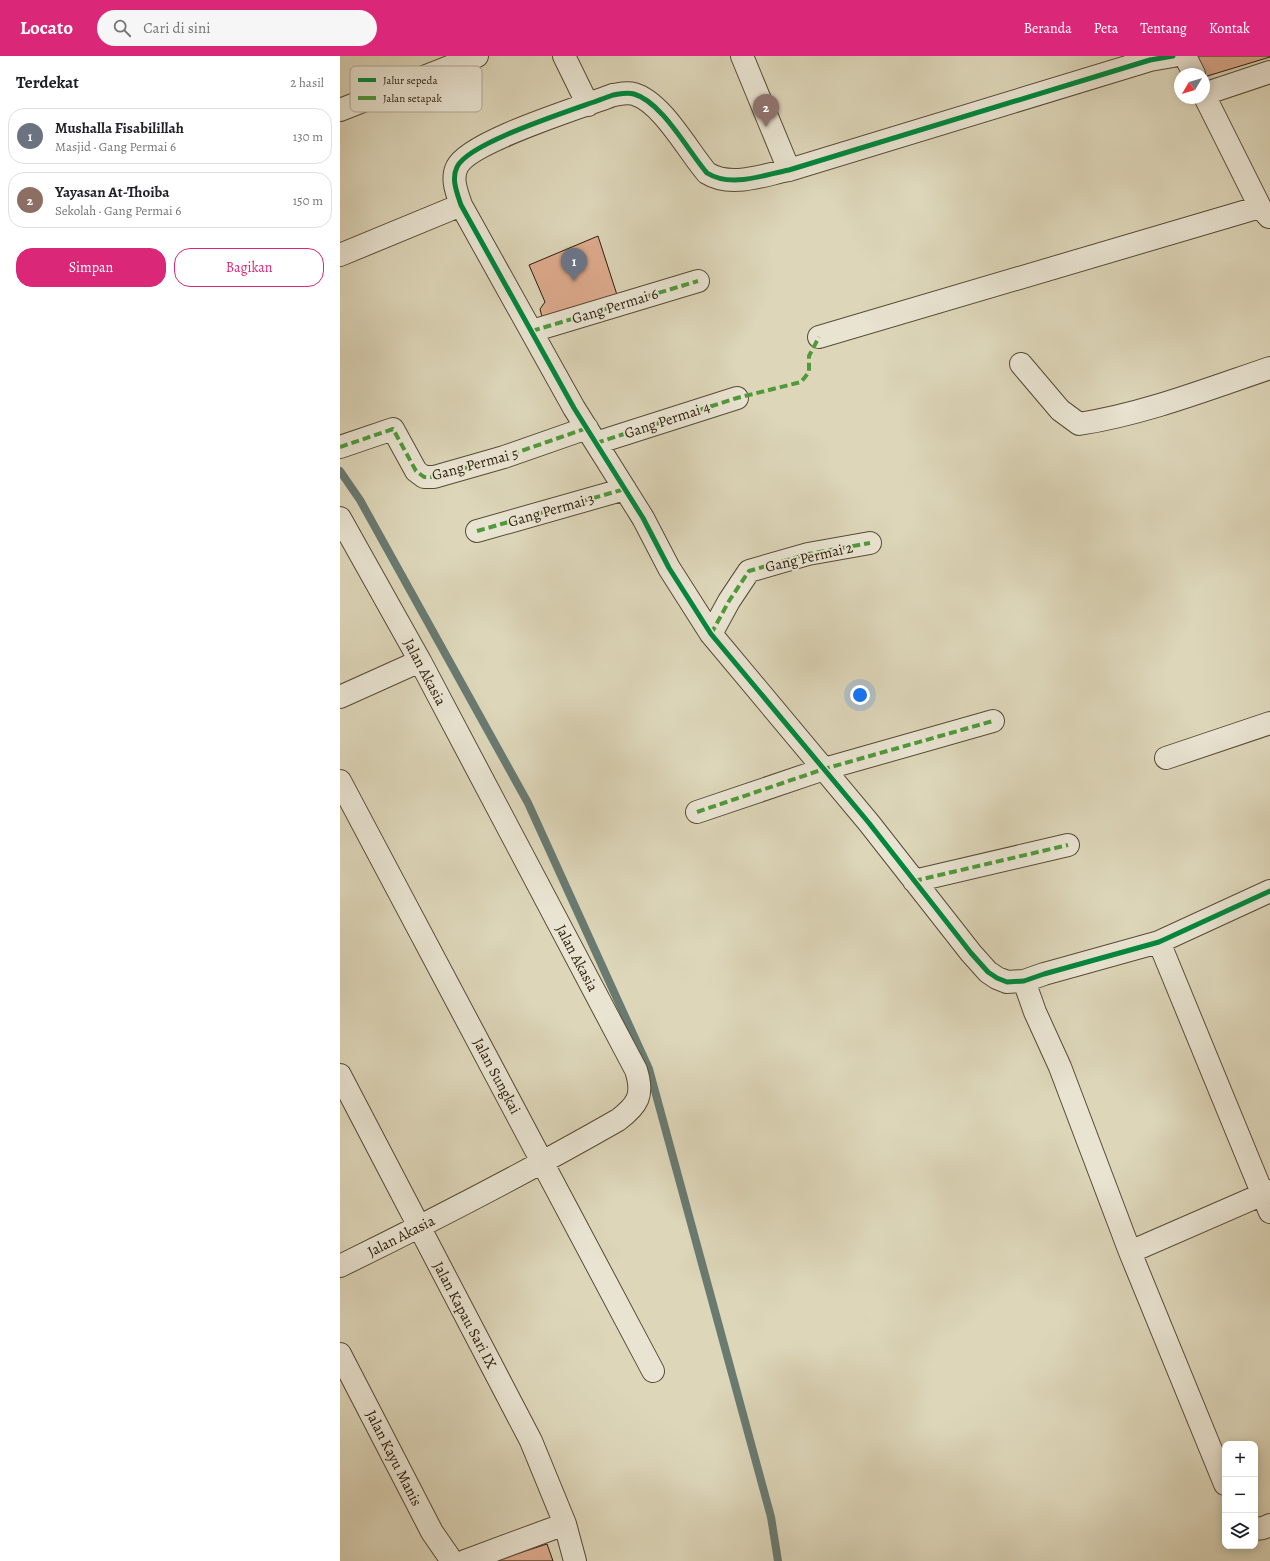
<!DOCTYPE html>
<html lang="id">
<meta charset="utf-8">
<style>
:root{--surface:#fff;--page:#f6f6f6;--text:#202124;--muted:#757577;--line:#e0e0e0;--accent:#db2777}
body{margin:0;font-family:Alegreya,serif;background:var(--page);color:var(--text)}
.controls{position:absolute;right:12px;bottom:12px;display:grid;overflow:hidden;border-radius:8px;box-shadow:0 2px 10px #0003}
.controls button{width:36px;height:36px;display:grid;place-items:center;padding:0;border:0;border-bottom:1px solid var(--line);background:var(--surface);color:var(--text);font:20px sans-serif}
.compass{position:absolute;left:834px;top:12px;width:36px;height:36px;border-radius:50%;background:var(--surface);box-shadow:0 2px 10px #0003;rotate:232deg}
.you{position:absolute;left:520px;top:639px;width:14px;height:14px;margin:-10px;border:3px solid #fff;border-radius:50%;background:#1a73e8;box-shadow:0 0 0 6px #1a73e833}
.badge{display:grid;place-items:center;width:26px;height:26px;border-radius:50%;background:var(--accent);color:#fff;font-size:13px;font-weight:700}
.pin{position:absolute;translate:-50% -33px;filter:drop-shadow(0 1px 2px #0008)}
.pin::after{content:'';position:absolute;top:21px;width:14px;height:12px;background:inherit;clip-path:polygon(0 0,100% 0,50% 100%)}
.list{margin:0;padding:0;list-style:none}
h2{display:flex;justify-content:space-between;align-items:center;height:52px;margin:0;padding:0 16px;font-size:17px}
h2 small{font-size:13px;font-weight:400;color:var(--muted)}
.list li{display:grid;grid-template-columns:26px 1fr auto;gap:12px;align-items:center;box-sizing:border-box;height:56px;margin:0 8px 8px;padding:0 8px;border:1px solid var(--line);border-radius:16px}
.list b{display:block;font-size:15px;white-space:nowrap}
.list p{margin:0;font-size:13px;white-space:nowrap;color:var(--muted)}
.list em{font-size:13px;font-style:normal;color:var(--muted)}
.actions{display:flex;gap:8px;padding:12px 16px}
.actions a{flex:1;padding:9px 0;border:1px solid var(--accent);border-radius:16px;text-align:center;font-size:14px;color:var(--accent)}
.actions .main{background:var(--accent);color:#fff}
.icon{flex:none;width:22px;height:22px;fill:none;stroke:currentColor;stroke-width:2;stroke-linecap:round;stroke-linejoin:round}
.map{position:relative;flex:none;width:930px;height:1505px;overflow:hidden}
header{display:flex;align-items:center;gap:24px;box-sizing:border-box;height:56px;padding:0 20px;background:var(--accent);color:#fff}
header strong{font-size:19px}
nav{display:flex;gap:22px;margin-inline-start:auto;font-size:14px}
.search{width:280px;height:36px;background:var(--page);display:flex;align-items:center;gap:10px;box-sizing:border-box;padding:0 14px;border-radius:22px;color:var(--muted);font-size:15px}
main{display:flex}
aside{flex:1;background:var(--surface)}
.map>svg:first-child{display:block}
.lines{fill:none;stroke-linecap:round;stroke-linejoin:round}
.stream{stroke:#697a71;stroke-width:8}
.building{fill:#deab8e;stroke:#2b1d0a}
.minor-casing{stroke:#584b36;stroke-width:24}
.minor{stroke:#e9e4d2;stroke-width:22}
.quiet{stroke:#4f9a3b;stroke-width:4;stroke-dasharray:8 4;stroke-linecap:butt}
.cycleway-casing{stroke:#e9e4d2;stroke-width:8}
.cycleway{stroke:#00873e;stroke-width:5}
.labels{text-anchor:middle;stroke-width:4;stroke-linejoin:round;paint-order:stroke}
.street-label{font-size:15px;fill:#2b1d0a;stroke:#e9e4d2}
.key{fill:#e9e4d2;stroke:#b0a896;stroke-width:1}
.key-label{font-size:11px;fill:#2b1d0a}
</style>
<header>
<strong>Locato</strong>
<div class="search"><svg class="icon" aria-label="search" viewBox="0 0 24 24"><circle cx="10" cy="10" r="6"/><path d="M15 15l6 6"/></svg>Cari di sini</div>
<nav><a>Beranda</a><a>Peta</a><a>Tentang</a><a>Kontak</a></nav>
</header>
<main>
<aside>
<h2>Terdekat<small>2 hasil</small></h2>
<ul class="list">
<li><span class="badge" style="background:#6b7280">1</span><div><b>Mushalla Fisabilillah</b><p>Masjid · Gang Permai 6</p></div><em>130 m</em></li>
<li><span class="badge" style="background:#8d6e63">2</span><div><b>Yayasan At-Thoiba</b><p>Sekolah · Gang Permai 6</p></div><em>150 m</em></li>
</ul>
<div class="actions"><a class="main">Simpan</a><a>Bagikan</a></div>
</aside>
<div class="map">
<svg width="930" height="1505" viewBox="0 0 930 1505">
<rect width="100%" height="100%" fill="#ddd6b9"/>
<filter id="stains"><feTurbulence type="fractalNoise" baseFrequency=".005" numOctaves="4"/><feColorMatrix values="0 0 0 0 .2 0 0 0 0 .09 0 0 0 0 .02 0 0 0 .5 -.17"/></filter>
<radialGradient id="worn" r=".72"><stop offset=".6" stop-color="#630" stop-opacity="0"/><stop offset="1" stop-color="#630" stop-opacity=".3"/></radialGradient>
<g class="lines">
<!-- stream -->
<path class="stream" d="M0,415L20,444L188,747L309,1013L431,1461L438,1505"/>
</g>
<!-- building -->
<path class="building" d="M855,0H930V1L864,21Z
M258,180L278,242L203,265L200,253L205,246L189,209Z
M207,1488L213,1505H154Z"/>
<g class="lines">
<!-- minor casing -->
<g class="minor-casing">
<path id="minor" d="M224,0L248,49
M402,0L449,114
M833,0L810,4L449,114C423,119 391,132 367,117C348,95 322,46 294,38C287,36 280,38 273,39C243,51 129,85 117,111C111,123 117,137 121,149L234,352L303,462L329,512L371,578L529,767L631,897L648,916L657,922L667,926L684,925L704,918L819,886L930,835
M845,0L854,18
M864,38L930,16
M864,39L920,151L929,161
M0,54L137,0
M0,199L121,149
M192,275L358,225
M479,281L920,151
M681,308L720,354L739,368C804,358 868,333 930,312
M256,387L397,342
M0,391L53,373L76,415L84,421H94L164,401L247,372
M0,462L80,605L296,1014C304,1039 298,1049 278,1064C187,1116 94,1164 0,1210
M137,475L285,433
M371,578L389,545L409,515L468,498L530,487
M0,641L80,605
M826,702L930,667
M0,725L313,1315
M357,756L484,713L653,665
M574,825L728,789
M819,886L930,1156
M684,925L695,956L720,1011L790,1196L885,1428
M0,1019L191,1385L225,1468L235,1505
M790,1196L930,1135
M0,1298L92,1476L112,1505
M915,1473L923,1472L930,1469
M125,1505L225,1468"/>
</g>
<!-- minor -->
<use href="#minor" class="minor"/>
<!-- quiet -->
<path class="quiet" d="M192,275L358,225
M256,387L397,342L461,326L469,316V300L479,281
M0,391L53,373L76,415L84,421H94L164,401L247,372
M137,475L285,433
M371,578L389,545L409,515L468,498L530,487
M357,756L484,713L653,665
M574,825L728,789"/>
<!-- cycleway casing -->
<g class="cycleway-casing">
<path id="cycleway" d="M833,0L810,4L449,114C423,119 391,132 367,117C348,95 322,46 294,38C287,36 280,38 273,39C243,51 129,85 117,111C111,123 117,137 121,149L234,352L303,462L329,512L371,578L529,767L631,897L648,916L657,922L667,926L684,925L704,918L819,886L930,835"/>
</g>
<!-- cycleway -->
<use href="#cycleway" class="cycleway"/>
</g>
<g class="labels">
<!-- street labels -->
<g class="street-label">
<text transform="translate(275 250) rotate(-17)" y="5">Gang Permai 6</text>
<text transform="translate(327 364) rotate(-18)" y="5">Gang Permai 4</text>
<text transform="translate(135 408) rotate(-15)" y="5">Gang Permai 5</text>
<text transform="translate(211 454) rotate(-16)" y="5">Gang Permai 3</text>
<text transform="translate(469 501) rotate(-13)" y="5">Gang Permai 2</text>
<text transform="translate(85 616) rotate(62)" y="5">Jalan Akasia</text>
<text transform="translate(237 902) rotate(62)" y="5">Jalan Akasia</text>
<text transform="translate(157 1020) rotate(62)" y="5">Jalan Sungkai</text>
<text transform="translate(61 1180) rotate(-27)" y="5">Jalan Akasia</text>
<text transform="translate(125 1259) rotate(62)" y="5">Jalan Kapau Sari IX</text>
<text transform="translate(54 1402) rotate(63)" y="5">Jalan Kayu Manis</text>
</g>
</g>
<!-- legend -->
<rect x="10" y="10" width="132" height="46" rx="6" class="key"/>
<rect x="18" y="22" width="18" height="4" fill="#00873e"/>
<rect x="18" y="40" width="18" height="4" fill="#4f9a3b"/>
<g class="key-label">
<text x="43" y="28">Jalur sepeda</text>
<text x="43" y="46">Jalan setapak</text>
</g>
<rect width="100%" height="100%" filter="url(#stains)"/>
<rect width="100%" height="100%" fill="url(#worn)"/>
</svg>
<div class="controls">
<button>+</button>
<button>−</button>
<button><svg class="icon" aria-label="layers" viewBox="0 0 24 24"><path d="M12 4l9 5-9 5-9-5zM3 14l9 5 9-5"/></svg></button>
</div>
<svg class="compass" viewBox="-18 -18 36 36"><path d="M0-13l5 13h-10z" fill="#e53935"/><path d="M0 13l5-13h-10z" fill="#757577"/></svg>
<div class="you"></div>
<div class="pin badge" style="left:234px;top:225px;background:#6b7280">1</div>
<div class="pin badge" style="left:426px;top:71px;background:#8d6e63">2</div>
</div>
</main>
